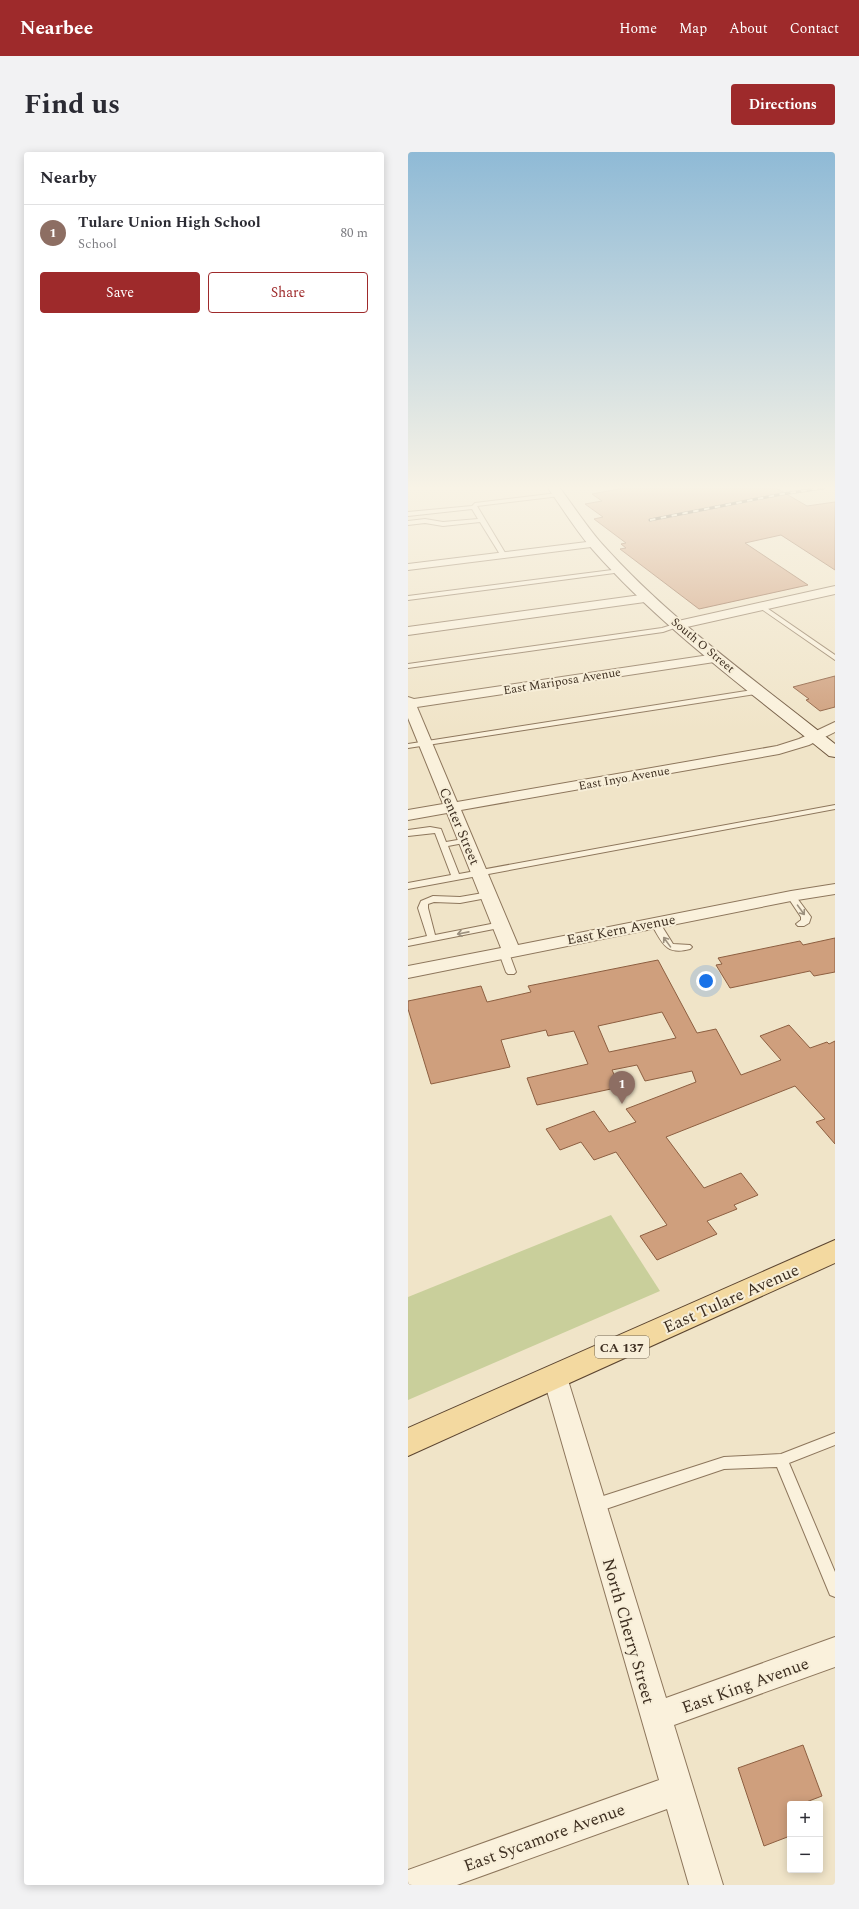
<!DOCTYPE html>
<meta charset="utf-8">
<style>
:root{--surface:#fff;--page:#f2f2f3;--text:#2b2b33;--muted:#7c7c81;--line:#e1e1e2;--accent:#9e2a2b}
body{margin:0;font-family:Spectral,serif;background:var(--page);color:var(--text)}
.controls{position:absolute;right:12px;bottom:12px;display:grid;overflow:hidden;border-radius:4px;box-shadow:0 2px 10px #0003}
.controls button{width:36px;height:36px;display:grid;place-items:center;padding:0;border:0;border-bottom:1px solid var(--line);background:var(--surface);color:var(--text);font:20px sans-serif}
.you{position:absolute;left:298px;top:829px;width:14px;height:14px;margin:-10px;border:3px solid #fff;border-radius:50%;background:#1a73e8;box-shadow:0 0 0 6px #1a73e833}
.badge{display:grid;place-items:center;width:26px;height:26px;border-radius:50%;background:var(--accent);color:#fff;font-size:13px;font-weight:700}
.pin{position:absolute;translate:-50% -33px;filter:drop-shadow(0 1px 2px #0008)}
.pin::after{content:'';position:absolute;top:21px;width:14px;height:12px;background:inherit;clip-path:polygon(0 0,100% 0,50% 100%)}
.list{margin:0;padding:0;list-style:none}
h2{display:flex;justify-content:space-between;align-items:center;height:52px;margin:0;padding:0 16px;font-size:17px}
h2 small{font-size:13px;font-weight:400;color:var(--muted)}
.list li{display:grid;grid-template-columns:26px 1fr auto;gap:12px;align-items:center;box-sizing:border-box;height:56px;padding:0 16px;border-top:1px solid var(--line)}
.list b{display:block;font-size:15px;white-space:nowrap}
.list p{margin:0;font-size:13px;white-space:nowrap;color:var(--muted)}
.list em{font-size:13px;font-style:normal;color:var(--muted)}
.actions{display:flex;gap:8px;padding:12px 16px}
.actions a{flex:1;padding:9px 0;border:1px solid var(--accent);border-radius:4px;text-align:center;font-size:14px;color:var(--accent)}
.actions .main{background:var(--accent);color:#fff}
.map{position:relative;flex:none;width:427px;height:1733px;overflow:hidden;border-radius:4px}
header{display:flex;align-items:center;gap:24px;box-sizing:border-box;height:56px;padding:0 20px;background:var(--accent);color:#fff}
header strong{font-size:19px}
nav{display:flex;gap:22px;margin-inline-start:auto;font-size:14px}
.intro{display:flex;align-items:center;justify-content:space-between;box-sizing:border-box;height:96px;padding:0 24px}
h1{margin:0;font-size:28px}
.button{padding:10px 18px;border-radius:4px;background:var(--accent);color:#fff;font-size:14px;font-weight:700}
main{display:flex;gap:24px;padding:0 24px}
aside{flex:1;background:var(--surface);border-radius:4px;box-shadow:0 2px 10px #0003}
.map>svg:first-child{display:block}
.green{fill:#c9cf9b}
.building{fill:#cf9f7d;stroke:#8d5f41;fill-rule:evenodd}
.lines{fill:none;stroke-linecap:round;stroke-linejoin:round}
.lane-casing{stroke:#8d765c;stroke-width:2}
.street-casing{stroke:#8d765c;stroke-width:2}
.secondary-casing{stroke:#6f573f;stroke-width:2}
.primary-casing{stroke:#5b4430;stroke-width:2}
.lane{fill:#faf1dc;fill-rule:evenodd}
.street{fill:#faf1dc;fill-rule:evenodd}
.secondary{fill:#faf1dc;fill-rule:evenodd}
.primary{fill:#f3d9a0;fill-rule:evenodd}
.rail-casing{stroke:#3d2e20;stroke-width:3}
.rail{stroke:#f7eed8;stroke-width:2;stroke-dasharray:5.5;stroke-linecap:butt}
.oneway{stroke:#9c907e}
.labels{text-anchor:middle;stroke-width:4;stroke-linejoin:round;paint-order:stroke}
.far-street-label{font-size:12px;fill:#3d2e20;stroke:#f7eed8}
.shield{fill:#f7eed8;stroke:#756857;stroke-width:1}
.shield-label{font-size:13px;font-weight:bold;fill:#3d2e20}
.street-label{font-size:14px;fill:#3d2e20;stroke:#f7eed8}
.near-street-label{font-size:17px;fill:#3d2e20;stroke:#f7eed8}
</style>
<header>
<strong>Nearbee</strong>
<nav><a>Home</a><a>Map</a><a>About</a><a>Contact</a></nav>
</header>
<div class="intro"><h1>Find us</h1><a class="button">Directions</a></div>
<main>
<aside>
<h2>Nearby<small></small></h2>
<ul class="list">
<li><span class="badge" style="background:#8d6e63">1</span><div><b>Tulare Union High School</b><p>School</p></div><em>80 m</em></li>
</ul>
<div class="actions"><a class="main">Save</a><a>Share</a></div>
</aside>
<div class="map">
<svg width="427" height="1733" viewBox="0 0 427 1733">
<rect width="100%" height="100%" fill="#f0e4c8"/>
<!-- green -->
<path class="green" d="M203,1063L252,1139L0,1248V1145Z"/>
<!-- building -->
<path class="building" d="M216,336H368L399,354L427,350V418L373,383L337,391L400,433L291,457L212,397L218,396L213,392L218,391L186,367L195,365L177,352L194,349L184,342Z
M427,524V555L412,559L398,548L401,547L385,535Z
M427,786V820L406,824L402,819L322,836L308,813L314,812L310,806L392,789L395,793Z
M250,808L289,881L308,877L333,923L373,908L352,884L381,873L402,896L419,890L421,892L427,889V992L408,970L417,967L387,934L258,985L296,1036L333,1021L350,1043L326,1053L329,1057L299,1069L309,1082L249,1108L232,1084L259,1073L208,1000L186,1008L173,990L152,998L138,977L186,959L201,980L228,970L218,957L288,930L284,919L237,929L229,913L204,918L212,935L129,953L119,926L180,912L166,879L140,884L138,878L93,888L102,915L23,932L0,857V849L73,834L79,850L123,840L120,834ZM254,860L268,886L201,900L190,874Z
M395,1593L414,1644L393,1652H382V1684L356,1694L330,1616Z"/>
<g class="lines">
<!-- lane casing -->
<g class="lane-casing">
<path id="lane" d="M150,341L152,342V344L69,354L99,404L96,406L93,404L72,370L35,374L17,371L0,373V369L17,367L35,370L70,367L64,357L0,364V360L64,354L67,351Z
M212,417L215,419L214,420L0,448V444Z
M352,454H356L427,503V508L352,456Z
M270,471L272,472V474L255,480L0,516V512L254,476Z
M351,537H354V541L0,596V592Z
M427,653V657L0,737V731L43,723L27,681L0,684V678L22,675L33,677L38,690L61,686V690L40,694L51,722Z
M81,740L85,743L84,745L52,751L26,750L20,752V756L27,783L93,770L98,773L96,775L0,794V788L19,784L10,756L13,749L25,744L52,745Z
M383,741L386,742L403,765L401,771L396,774H390L388,772L393,768V765L379,744Z
M247,767L250,768L265,792L282,793L284,795L282,797C256,804 254,789 242,770Z
M96,798L101,801L108,820L106,822H100L98,820L91,801Z
M427,1281V1293L381,1311L427,1420V1445L422,1443L369,1315L316,1317L186,1361L181,1359L179,1354L181,1349L186,1347L316,1305L373,1302Z"/>
</g>
<!-- street casing -->
<g class="street-casing">
<path id="street" d="M187,389L193,392L191,394L0,418V412Z
M427,434V442L270,477L264,473L270,469Z
M240,442L244,443L246,446L244,449L0,483V475Z
M308,502L313,503L315,506L313,509L9,555L49,650L369,594L391,587L427,570V580L401,593L371,602L53,658L110,793L383,739L427,732V742L383,749L0,826V814L93,796L39,661L0,668V658L35,652L0,566V545L6,547Z
M147,1214L156,1217L159,1225L258,1546L427,1485V1515L266,1573L315,1733H281L259,1657L49,1733H0V1718L251,1628L135,1225L138,1217Z"/>
</g>
<!-- secondary casing -->
<g class="secondary-casing">
<path id="secondary" d="M140,336H152C166,355 179,375 194,392C262,468 347,528 427,592V605L421,604C340,538 254,476 185,398C168,379 155,357 140,336Z"/>
</g>
<!-- primary casing -->
<g class="primary-casing">
<path id="primary" d="M427,1088V1111L0,1304V1276Z"/>
</g>
<!-- lane -->
<use href="#lane" class="lane"/>
<!-- street -->
<use href="#street" class="street"/>
<!-- secondary -->
<use href="#secondary" class="secondary"/>
<!-- primary -->
<use href="#primary" class="primary"/>
<!-- rail casing -->
<g class="rail-casing">
<path id="rail" d="M242,368L374,342L415,336"/>
</g>
<!-- rail -->
<use href="#rail" class="rail"/>
</g>
<!-- one-way arrows -->
<defs><path id="oneway-shaft" d="M-6 0H5M1.5-3L5.5 0L1.5 3" fill="none" stroke-width="1.6" stroke-linecap="round" stroke-linejoin="round"/></defs>
<g class="oneway">
<use href="#oneway-shaft" transform="translate(393 758) rotate(54)"/>
<use href="#oneway-shaft" transform="translate(55 781) rotate(169)"/>
<use href="#oneway-shaft" transform="translate(259 790) rotate(-126)"/>
</g>
<!-- sky -->
<linearGradient id="sky" x2="0" y2="1"><stop stop-color="#8fbad6"/><stop offset="0.58" stop-color="#f8f3e6"/><stop offset="1" stop-color="#f8f3e6" stop-opacity="0"/></linearGradient>
<rect width="427" height="579" fill="url(#sky)"/>
<g class="labels">
<!-- far-street labels -->
<g class="far-street-label">
<text transform="translate(295 493) rotate(40)" y="4">South O Street</text>
<text transform="translate(154 529) rotate(-9)" y="4">East Mariposa Avenue</text>
<text transform="translate(216 626) rotate(-10)" y="4">East Inyo Avenue</text>
</g>
<!-- shield labels -->
<rect class="shield" x="187" y="1184" width="54" height="22" rx="3"/>
<g class="shield-label">
<text x="214" y="1200">CA 137</text>
</g>
<!-- street labels -->
<g class="street-label">
<text transform="translate(52 674) rotate(67)" y="5">Center Street</text>
<text transform="translate(213 777) rotate(-11)" y="5">East Kern Avenue</text>
</g>
<!-- near-street labels -->
<g class="near-street-label">
<text transform="translate(323 1146) rotate(-24)" y="6">East Tulare Avenue</text>
<text transform="translate(221 1479) rotate(74)" y="6">North Cherry Street</text>
<text transform="translate(337 1533) rotate(-20)" y="6">East King Avenue</text>
<text transform="translate(136 1685) rotate(-20)" y="6">East Sycamore Avenue</text>
</g>
</g>
</svg>
<div class="controls">
<button>+</button>
<button>−</button>
</div>
<div class="you"></div>
<div class="pin badge" style="left:214px;top:952px;background:#8d6e63">1</div>
</div>
</main>
